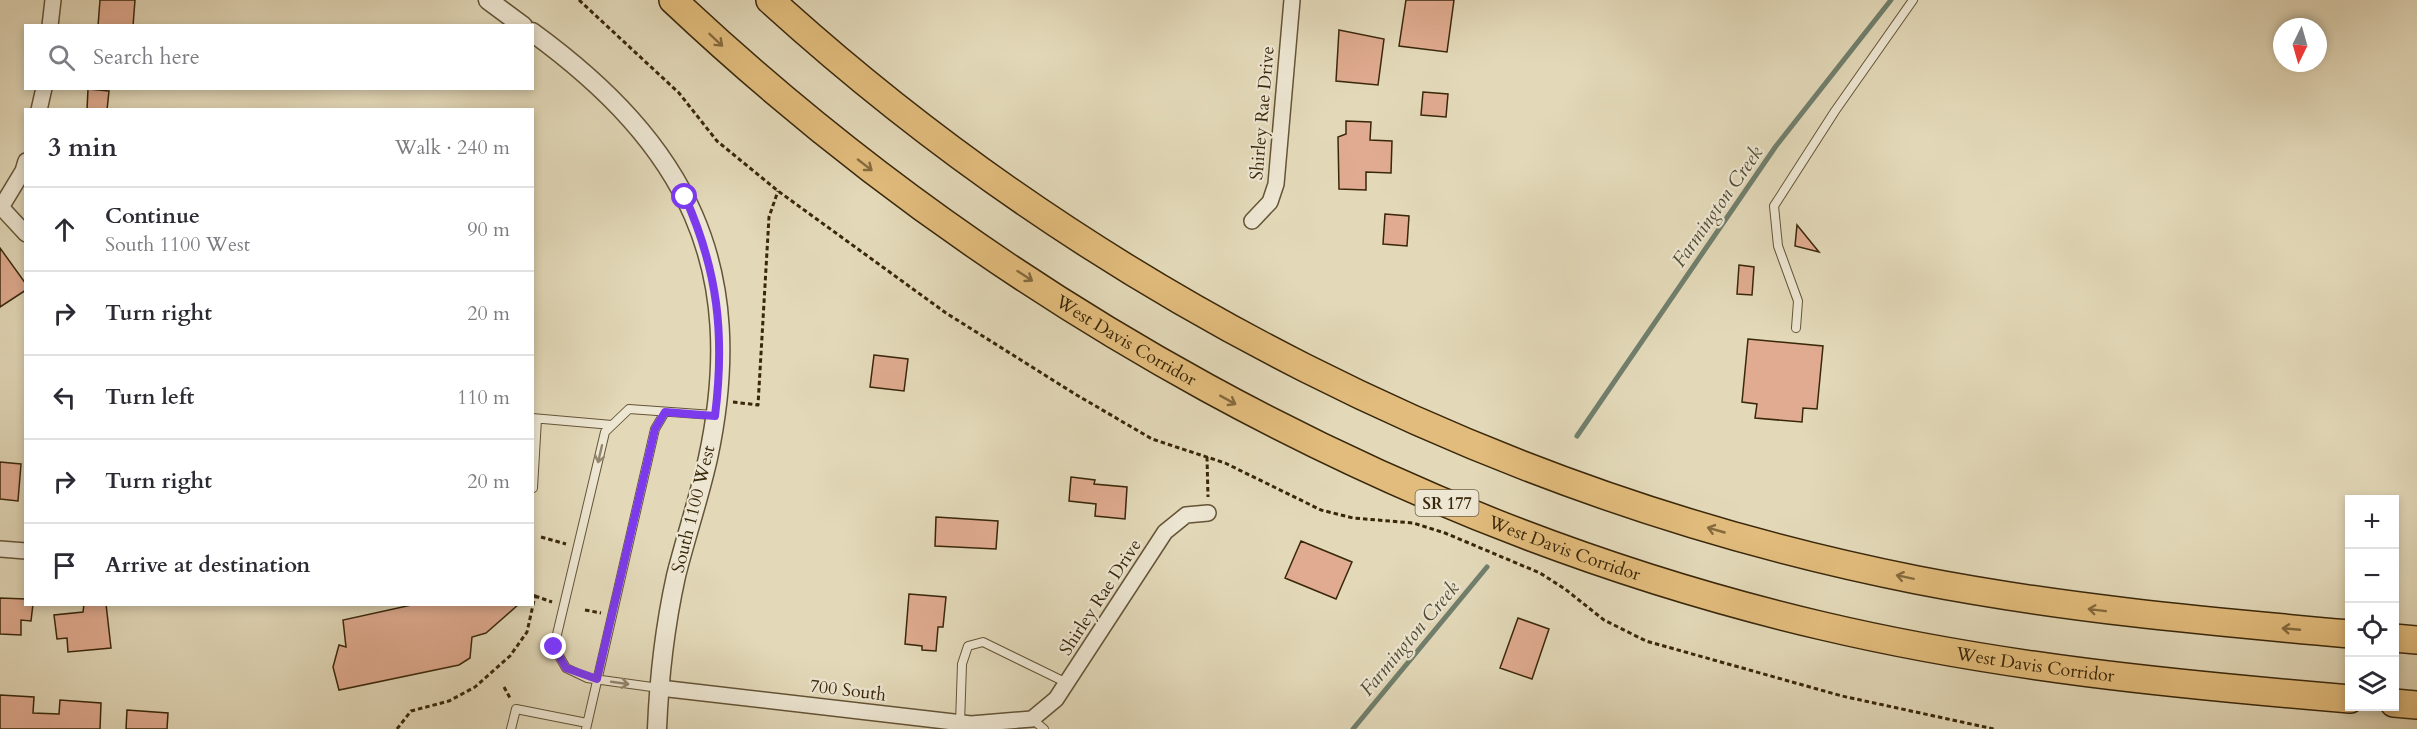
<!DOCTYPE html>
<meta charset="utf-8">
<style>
:root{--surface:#fff;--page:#f7f7f7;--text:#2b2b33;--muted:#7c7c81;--line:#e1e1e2}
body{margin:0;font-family:Cardo,serif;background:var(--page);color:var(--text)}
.controls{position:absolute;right:18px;bottom:18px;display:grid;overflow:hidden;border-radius:0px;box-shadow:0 3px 9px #0003}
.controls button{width:54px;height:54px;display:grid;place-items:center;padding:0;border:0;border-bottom:2px solid var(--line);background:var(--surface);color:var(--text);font:30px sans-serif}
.compass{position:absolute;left:2273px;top:18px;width:54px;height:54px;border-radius:50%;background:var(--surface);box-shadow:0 3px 9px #0003;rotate:185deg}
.stop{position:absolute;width:18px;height:18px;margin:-14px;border:4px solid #7c3aed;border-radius:50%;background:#fff}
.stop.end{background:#7c3aed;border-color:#fff;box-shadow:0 2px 6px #0008}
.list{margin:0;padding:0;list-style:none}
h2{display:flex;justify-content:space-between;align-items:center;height:78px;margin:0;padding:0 24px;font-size:26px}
h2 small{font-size:20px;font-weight:400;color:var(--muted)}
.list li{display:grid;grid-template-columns:39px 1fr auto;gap:18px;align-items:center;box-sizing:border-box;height:84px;padding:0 24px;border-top:2px solid var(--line)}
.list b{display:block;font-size:22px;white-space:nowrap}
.list p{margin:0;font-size:20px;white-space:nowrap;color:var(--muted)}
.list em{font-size:20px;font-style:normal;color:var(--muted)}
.icon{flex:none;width:33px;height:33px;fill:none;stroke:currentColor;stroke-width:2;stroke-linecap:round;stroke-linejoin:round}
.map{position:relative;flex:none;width:2417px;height:729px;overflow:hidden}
.search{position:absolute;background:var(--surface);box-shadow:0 3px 9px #0003;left:24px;top:24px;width:510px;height:66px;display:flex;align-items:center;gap:15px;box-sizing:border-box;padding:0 21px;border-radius:0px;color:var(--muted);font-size:22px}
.panel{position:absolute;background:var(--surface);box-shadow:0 3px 9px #0003;left:24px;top:108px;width:510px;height:498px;border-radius:0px}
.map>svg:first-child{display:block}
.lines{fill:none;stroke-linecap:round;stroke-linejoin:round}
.stream{stroke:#707f6d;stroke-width:5}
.building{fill:#e0ab90;stroke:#39270a;stroke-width:1.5}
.service-casing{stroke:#645436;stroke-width:10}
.minor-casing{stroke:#645436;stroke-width:18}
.tertiary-casing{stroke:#645436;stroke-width:21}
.motorway-casing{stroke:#39270a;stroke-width:30}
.path{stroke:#39270a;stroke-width:3;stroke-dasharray:4.5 3;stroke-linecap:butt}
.service{stroke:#ede6d2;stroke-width:8}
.minor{stroke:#ede6d2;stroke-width:15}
.tertiary{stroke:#ede6d2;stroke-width:18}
.motorway{stroke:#e2bc7c;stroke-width:27}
.oneway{stroke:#856a3d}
.oneway2{stroke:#93866e}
.route{stroke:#7c3aed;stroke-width:8}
.labels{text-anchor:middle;stroke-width:4.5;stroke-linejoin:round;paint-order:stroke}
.shield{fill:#ede6d2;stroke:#6f6046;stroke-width:1.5}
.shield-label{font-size:16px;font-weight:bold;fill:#39270a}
.street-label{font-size:18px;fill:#39270a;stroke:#ede6d2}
.water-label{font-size:20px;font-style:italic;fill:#504c33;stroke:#ede6d2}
</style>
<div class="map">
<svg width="2417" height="729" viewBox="0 0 2417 729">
<rect width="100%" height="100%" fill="#e3d9b9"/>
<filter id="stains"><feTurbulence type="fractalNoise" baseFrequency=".00333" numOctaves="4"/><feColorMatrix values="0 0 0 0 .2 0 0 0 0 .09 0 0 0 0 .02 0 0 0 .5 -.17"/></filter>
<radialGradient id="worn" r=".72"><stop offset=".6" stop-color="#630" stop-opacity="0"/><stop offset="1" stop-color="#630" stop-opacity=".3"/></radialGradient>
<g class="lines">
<!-- stream -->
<path class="stream" d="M1577,436L1776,146L1891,0
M1353,729L1487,567"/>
</g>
<!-- building -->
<path class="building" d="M100,0H135L133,26H98Z
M1406,0H1454L1447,52L1399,46Z
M1339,30L1384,39L1378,85L1336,81Z
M88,89L109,91L107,110H87Z
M1423,92L1448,94L1446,117L1421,115Z
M1346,121L1371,122L1370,140L1392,141L1391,173L1366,172V190L1339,189L1338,137L1346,134Z
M1385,214L1409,216L1407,246L1383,244Z
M1797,225L1819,252L1795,246Z
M0,248L26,284V290L0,307Z
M1739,265L1754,267L1752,295L1737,294Z
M1748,339L1823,346L1817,409L1803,408L1802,422L1755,418L1757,404L1742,402Z
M874,355L908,359L904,391L870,387Z
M0,462L21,464L18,501L0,499Z
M1071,477L1095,480L1094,484L1127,487L1125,519L1095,516L1096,504L1069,501Z
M936,517L998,521L996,549L935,546Z
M1301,541L1352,562L1336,599L1285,578Z
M909,594L946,597L943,627H938L936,651L922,650V646L905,644Z
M0,598L26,599V604H33L31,621L21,620V635L0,634Z
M84,604H106L111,648L68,652L67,638L57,639L54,615L83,612Z
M416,604H519L486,633L472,637L470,658L459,665L339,690L333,667L339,645L346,647L343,620Z
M1518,618L1549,629L1532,679L1500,668Z
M0,695L34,697L33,713L59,714L60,700L101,703L100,729H0Z
M127,710L168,713L167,729H126Z"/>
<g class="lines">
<!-- service casing -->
<g class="service-casing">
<path id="service" d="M1796,328L1798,301L1778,246L1774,206L1835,111L1913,0
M532,418L612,425
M533,488L537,419
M659,688L587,678L566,668L554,647L605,432L629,409L713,415
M1032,719L1044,729
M960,723L962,664L968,646L983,642L1067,683
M511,729L516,709L587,723
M586,729L655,429L665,412"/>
</g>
<!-- minor casing -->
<g class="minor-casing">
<path id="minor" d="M50,26L53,0
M39,110L44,88
M2,208L26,234
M0,209L23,171L26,161
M1252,221L1270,202L1276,184L1292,0
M0,549L26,551
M660,688L971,724L1032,719L1056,699L1165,532L1186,515L1208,513"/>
</g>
<!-- tertiary casing -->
<g class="tertiary-casing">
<path id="tertiary" d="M488,0L523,26
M532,32C687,145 749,266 708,458C699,498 686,536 676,576C665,626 659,678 657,729"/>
</g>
<!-- motorway casing -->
<g class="motorway-casing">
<g id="motorway">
<path id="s1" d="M673,0C991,300 1397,526 1823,626C1997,667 2172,684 2350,699"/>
<path d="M770,0C1090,291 1493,496 1917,580C2060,608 2204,621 2350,634"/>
<path d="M2394,638L2417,640"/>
<path d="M2394,703L2417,705"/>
</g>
</g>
<!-- path -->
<path class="path" d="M579,0L679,93L717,141L778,191L946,313L1075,394L1152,439L1225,463L1321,510L1353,518L1413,523L1445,533L1540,573L1565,589L1604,620L1646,641L1842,696L1994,729
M733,402L758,405L769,217L778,191
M1207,457L1208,497
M541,537L566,544
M535,596L552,602
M585,610L601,613
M504,687L510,698
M397,729L411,711L449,701L475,687L510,656L527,632L535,596L532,595"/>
<!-- service -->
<use href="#service" class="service"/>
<!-- minor -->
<use href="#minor" class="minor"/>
<!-- tertiary -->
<use href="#tertiary" class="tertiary"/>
<!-- motorway -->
<use href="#motorway" class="motorway"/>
</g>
<!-- one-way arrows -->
<defs><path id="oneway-shaft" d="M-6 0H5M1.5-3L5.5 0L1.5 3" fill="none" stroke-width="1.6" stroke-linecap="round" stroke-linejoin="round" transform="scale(1.5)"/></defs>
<g class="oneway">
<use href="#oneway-shaft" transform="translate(716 40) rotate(43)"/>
<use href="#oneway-shaft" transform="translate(865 165) rotate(38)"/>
<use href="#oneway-shaft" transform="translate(1025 276) rotate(33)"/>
<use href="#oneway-shaft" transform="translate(1228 400) rotate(29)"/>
<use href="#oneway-shaft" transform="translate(1716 530) rotate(-164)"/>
<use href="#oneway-shaft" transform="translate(1905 577) rotate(-168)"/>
<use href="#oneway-shaft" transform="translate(2097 610) rotate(-173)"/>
<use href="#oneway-shaft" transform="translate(2291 629) rotate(-175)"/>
</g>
<g class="oneway2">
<use href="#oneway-shaft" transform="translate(600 454) rotate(103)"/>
<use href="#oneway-shaft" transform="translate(620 683) rotate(8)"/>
</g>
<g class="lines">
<!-- route -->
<path class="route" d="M554,647L566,668L597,679L655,429L665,412L715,416C725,335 718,271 685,197"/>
</g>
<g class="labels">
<!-- shield labels -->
<rect class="shield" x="1415.5" y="490" width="63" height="26" rx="4.5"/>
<g class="shield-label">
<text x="1447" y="509">SR 177</text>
</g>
<!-- street labels -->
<g class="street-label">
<text transform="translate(1262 113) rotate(-85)" y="6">Shirley Rae Drive</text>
<text dy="6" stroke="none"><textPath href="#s1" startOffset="568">West Davis Corridor</textPath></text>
<text transform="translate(693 509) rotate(-76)" y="6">South 1100 West</text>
<text dy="6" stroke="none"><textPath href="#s1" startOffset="1054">West Davis Corridor</textPath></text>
<text transform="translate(1100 597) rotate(-57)" y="6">Shirley Rae Drive</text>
<text dy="6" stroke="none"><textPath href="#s1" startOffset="1540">West Davis Corridor</textPath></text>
<text transform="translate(848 690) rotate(7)" y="6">700 South</text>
</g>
<!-- water labels -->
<g class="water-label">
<text transform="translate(1717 206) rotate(-55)" y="7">Farmington Creek</text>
<text transform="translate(1409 638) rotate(-50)" y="7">Farmington Creek</text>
</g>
</g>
<rect width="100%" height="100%" filter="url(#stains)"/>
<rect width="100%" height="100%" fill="url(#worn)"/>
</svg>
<div class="controls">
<button>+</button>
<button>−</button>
<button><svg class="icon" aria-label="locate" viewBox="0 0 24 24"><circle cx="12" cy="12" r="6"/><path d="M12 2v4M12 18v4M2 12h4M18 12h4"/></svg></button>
<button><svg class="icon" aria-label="layers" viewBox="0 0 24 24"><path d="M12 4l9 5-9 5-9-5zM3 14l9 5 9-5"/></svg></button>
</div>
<svg class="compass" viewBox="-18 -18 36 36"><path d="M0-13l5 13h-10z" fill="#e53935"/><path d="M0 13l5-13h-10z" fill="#7c7c81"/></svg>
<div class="stop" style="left:685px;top:197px"></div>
<div class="stop end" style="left:554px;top:647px"></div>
<div class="search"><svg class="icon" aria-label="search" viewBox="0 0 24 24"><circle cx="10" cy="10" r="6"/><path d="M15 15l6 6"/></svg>Search here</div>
<section class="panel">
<h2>3 min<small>Walk · 240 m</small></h2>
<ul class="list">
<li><svg class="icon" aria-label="ahead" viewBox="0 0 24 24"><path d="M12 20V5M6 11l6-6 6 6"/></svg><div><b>Continue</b><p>South 1100 West</p></div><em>90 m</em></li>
<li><svg class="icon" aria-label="right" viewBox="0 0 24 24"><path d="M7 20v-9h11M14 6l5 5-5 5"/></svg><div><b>Turn right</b></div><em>20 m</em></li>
<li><svg class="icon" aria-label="left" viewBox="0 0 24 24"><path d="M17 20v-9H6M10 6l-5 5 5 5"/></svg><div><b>Turn left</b></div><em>110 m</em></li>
<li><svg class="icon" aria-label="right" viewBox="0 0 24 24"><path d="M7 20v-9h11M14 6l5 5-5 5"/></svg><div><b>Turn right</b></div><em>20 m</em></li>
<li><svg class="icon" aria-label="arrive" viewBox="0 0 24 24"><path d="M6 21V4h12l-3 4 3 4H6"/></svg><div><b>Arrive at destination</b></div></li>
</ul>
</section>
</div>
